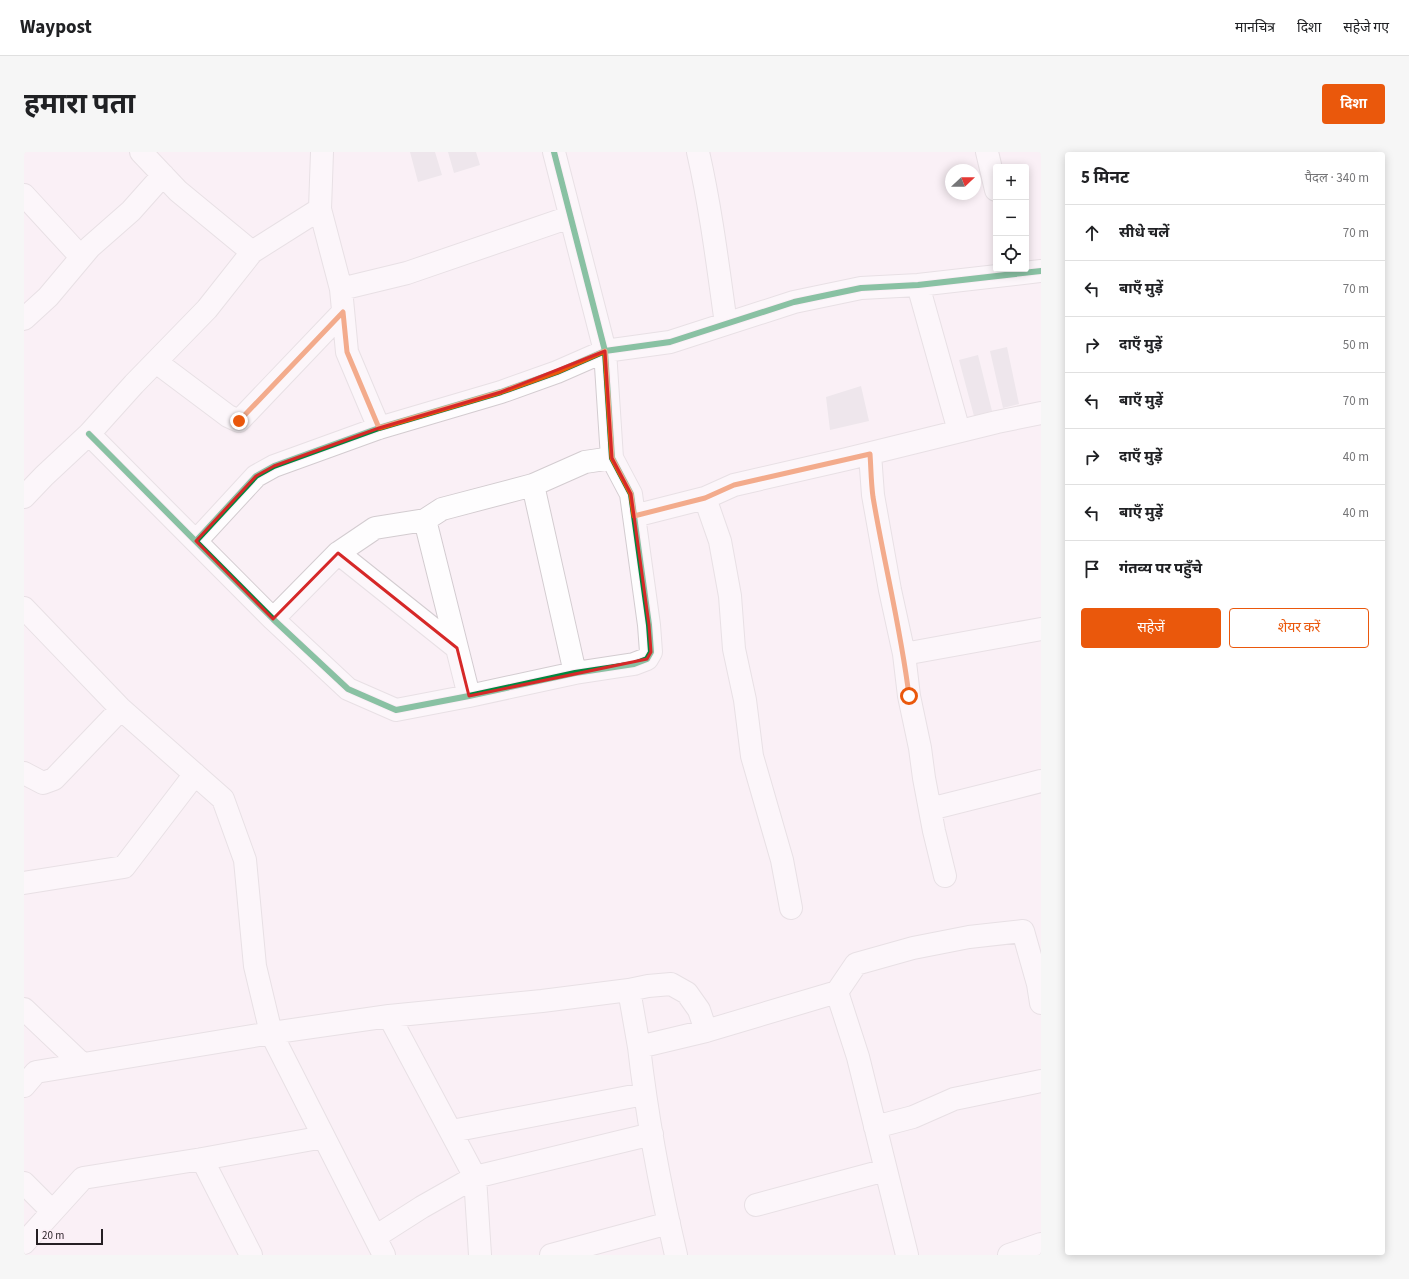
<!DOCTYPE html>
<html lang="hi">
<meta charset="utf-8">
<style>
:root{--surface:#fff;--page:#f6f6f6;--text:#202124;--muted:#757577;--line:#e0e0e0;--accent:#ea580c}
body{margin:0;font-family:"Source Sans 3","Noto Sans Devanagari",sans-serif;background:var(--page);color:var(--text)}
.controls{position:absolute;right:12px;top:12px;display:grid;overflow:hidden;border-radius:4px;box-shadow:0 2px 10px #0003}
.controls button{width:36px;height:36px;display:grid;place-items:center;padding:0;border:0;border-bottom:1px solid var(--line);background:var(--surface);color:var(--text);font:20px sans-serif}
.compass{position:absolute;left:921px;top:12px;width:36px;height:36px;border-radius:50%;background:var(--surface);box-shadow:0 2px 10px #0003;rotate:68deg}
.scale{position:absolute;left:12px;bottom:10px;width:67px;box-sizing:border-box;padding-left:4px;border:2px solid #251f23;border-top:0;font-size:11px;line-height:14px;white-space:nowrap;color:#251f23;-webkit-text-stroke:3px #fdedf7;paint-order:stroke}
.stop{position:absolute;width:12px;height:12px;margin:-9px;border:3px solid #ea580c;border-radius:50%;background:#fff}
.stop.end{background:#ea580c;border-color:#fff;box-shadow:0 1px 4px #0008}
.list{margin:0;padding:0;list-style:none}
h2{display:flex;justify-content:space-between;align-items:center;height:52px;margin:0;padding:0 16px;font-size:17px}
h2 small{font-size:13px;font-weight:400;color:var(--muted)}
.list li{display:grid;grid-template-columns:26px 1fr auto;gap:12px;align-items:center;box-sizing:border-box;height:56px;padding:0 16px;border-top:1px solid var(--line)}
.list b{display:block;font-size:15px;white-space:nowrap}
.list em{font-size:13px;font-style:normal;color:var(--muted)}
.actions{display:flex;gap:8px;padding:12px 16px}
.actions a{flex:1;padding:9px 0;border:1px solid var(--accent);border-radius:4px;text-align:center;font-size:14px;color:var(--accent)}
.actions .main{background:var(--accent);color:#fff}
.icon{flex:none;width:22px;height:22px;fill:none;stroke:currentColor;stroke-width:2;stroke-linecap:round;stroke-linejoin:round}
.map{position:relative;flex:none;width:1017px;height:1103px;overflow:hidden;border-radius:4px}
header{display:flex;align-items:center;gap:24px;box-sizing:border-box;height:56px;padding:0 20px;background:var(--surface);border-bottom:1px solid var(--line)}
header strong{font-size:19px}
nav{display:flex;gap:22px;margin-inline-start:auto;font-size:14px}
.intro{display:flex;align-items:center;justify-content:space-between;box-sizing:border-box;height:96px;padding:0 24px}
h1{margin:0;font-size:28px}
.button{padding:10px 18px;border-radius:4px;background:var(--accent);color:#fff;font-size:14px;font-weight:700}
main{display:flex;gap:24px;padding:0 24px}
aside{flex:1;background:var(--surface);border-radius:4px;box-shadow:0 2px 10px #0003}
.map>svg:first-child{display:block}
.building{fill:#dfdadf}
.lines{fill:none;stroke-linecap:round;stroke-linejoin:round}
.minor-casing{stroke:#d3ccd0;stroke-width:24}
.minor{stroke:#fefdfe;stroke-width:22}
.cycleway-casing{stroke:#fdedf7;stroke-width:8}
.cycleway{stroke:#00873e;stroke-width:6}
.route{stroke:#ea580c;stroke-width:5}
.marked{fill:none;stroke:#d62828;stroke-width:3;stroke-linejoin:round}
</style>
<header>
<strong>Waypost</strong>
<nav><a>मानचित्र</a><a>दिशा</a><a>सहेजे गए</a></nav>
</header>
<div class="intro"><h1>हमारा पता</h1><a class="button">दिशा</a></div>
<main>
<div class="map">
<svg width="1017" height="1103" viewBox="0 0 1017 1103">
<rect width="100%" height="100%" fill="#faf0f6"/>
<!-- building -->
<path class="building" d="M386,0H411L418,23L394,30Z
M424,0H452L456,13L430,21Z
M983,195L995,252L979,256L966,199Z
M954,203L968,259L950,264L935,208Z
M837,234L845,269L806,278L802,245Z"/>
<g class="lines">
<!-- minor casing -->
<g class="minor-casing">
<path id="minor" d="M117,0L154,39L228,100
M298,0L296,57L317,137L323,200L355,276
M674,0C687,57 694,115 702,172
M963,0L972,38
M0,43L57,105
M894,133L935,279
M317,137L383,121L546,65
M0,167L24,145L66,95L107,59L139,23
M132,210L204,264L215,269L319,160
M65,282L249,467L324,537L372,558L445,544L551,521L610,512L623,507L627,500L625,473L607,342L588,306L581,199L530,0
M846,302L849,343L866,438L880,502L885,544L896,596L900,626L910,679L921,724
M509,333L551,521
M0,345L20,324L65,282L110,232L183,157L228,100L296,57
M681,346L696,389L706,444L710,497L721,548L728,604L758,708L767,756
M610,364L681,346L710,333L823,307L973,270L1017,261
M401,368L445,544
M172,389L232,324L250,314L355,276L477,240L533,220L581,199L646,190L770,150L837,136L894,133L1017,119
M314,401L433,496
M0,456L97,557L199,647L221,708L231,814L247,881L360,1103
M249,467L314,401L351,376L401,368L418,357L509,333L561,310L588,306
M880,502L1017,477
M0,621L19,631L30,627L97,557
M906,657L1017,629
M0,731L100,715L171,622
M605,838L624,834L647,832L663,841L675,858L682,879
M0,857L58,912
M365,864L451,1025L456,1103
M615,895C623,965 636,1035 652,1103
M0,934L12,920L247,881L365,864L518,849L605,838L615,895L682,879L813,840
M851,975L889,965L930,947L1017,929
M428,979L620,942
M178,1007L227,1103
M0,1031L28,1059
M732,1053L862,1018
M351,1085L398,1055L451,1025L628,982
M0,1091L59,1026L178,1007L300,985
M527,1103L645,1071
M883,1103L834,905L813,840L832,812L889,796L945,785L999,779L1014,832L1017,851
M985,1103L1017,1092"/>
</g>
<!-- minor -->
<use href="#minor" class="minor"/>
<!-- cycleway casing -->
<g class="cycleway-casing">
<path id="cycleway" d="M65,282L249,467L324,537L372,558L445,544L551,521L610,512L623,507L627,500L625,473L607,342L588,306L581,199L530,0
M172,389L232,324L250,314L355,276L477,240L533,220L581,199L646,190L770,150L837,136L894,133L1017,119"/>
</g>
<!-- cycleway -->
<use href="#cycleway" class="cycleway"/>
</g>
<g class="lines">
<!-- route -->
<path class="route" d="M215,269L319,160L323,200L355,276L477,240L533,220L581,199L588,306L607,342L610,364L681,346L710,333L846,302C847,316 847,330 849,345C860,411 877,477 885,544"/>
</g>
<!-- marked area -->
<path d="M0 0H1017V1103H0ZM581,199L588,306L607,342L625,473L627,500L623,507L445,544L433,496L314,401L249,467L172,389L232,324L250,314L355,276L477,240Z" fill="#faf0f6" fill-opacity=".55" fill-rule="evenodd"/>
<path class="marked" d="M581,199L588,306L607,342L625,473L627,500L623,507L445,544L433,496L314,401L249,467L172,389L232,324L250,314L355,276L477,240Z"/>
</svg>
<div class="controls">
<button>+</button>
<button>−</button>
<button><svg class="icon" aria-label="locate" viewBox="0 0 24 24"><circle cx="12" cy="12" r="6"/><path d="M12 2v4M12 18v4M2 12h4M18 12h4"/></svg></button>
</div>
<svg class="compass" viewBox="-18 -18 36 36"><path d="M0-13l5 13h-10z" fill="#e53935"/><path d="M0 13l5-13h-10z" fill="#757577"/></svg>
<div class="scale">20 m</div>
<div class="stop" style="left:885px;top:544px"></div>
<div class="stop end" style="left:215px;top:269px"></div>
</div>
<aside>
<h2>5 मिनट<small>पैदल · 340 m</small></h2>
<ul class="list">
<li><svg class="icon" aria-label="ahead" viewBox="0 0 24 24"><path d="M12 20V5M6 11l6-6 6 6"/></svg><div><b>सीधे चलें</b></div><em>70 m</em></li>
<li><svg class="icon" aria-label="left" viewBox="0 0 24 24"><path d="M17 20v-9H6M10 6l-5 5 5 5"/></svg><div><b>बाएँ मुड़ें</b></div><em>70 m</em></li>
<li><svg class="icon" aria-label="right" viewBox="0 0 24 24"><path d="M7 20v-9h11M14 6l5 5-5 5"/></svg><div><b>दाएँ मुड़ें</b></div><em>50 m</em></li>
<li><svg class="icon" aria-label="left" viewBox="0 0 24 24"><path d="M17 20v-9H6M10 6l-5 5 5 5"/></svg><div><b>बाएँ मुड़ें</b></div><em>70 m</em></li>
<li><svg class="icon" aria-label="right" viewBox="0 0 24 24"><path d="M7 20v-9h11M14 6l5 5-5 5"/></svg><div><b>दाएँ मुड़ें</b></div><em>40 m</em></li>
<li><svg class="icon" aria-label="left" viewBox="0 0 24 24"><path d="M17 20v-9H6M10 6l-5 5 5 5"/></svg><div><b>बाएँ मुड़ें</b></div><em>40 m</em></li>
<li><svg class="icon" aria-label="arrive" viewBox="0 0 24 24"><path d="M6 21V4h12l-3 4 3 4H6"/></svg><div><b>गंतव्य पर पहुँचे</b></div></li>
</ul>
<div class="actions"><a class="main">सहेजें</a><a>शेयर करें</a></div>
</aside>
</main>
